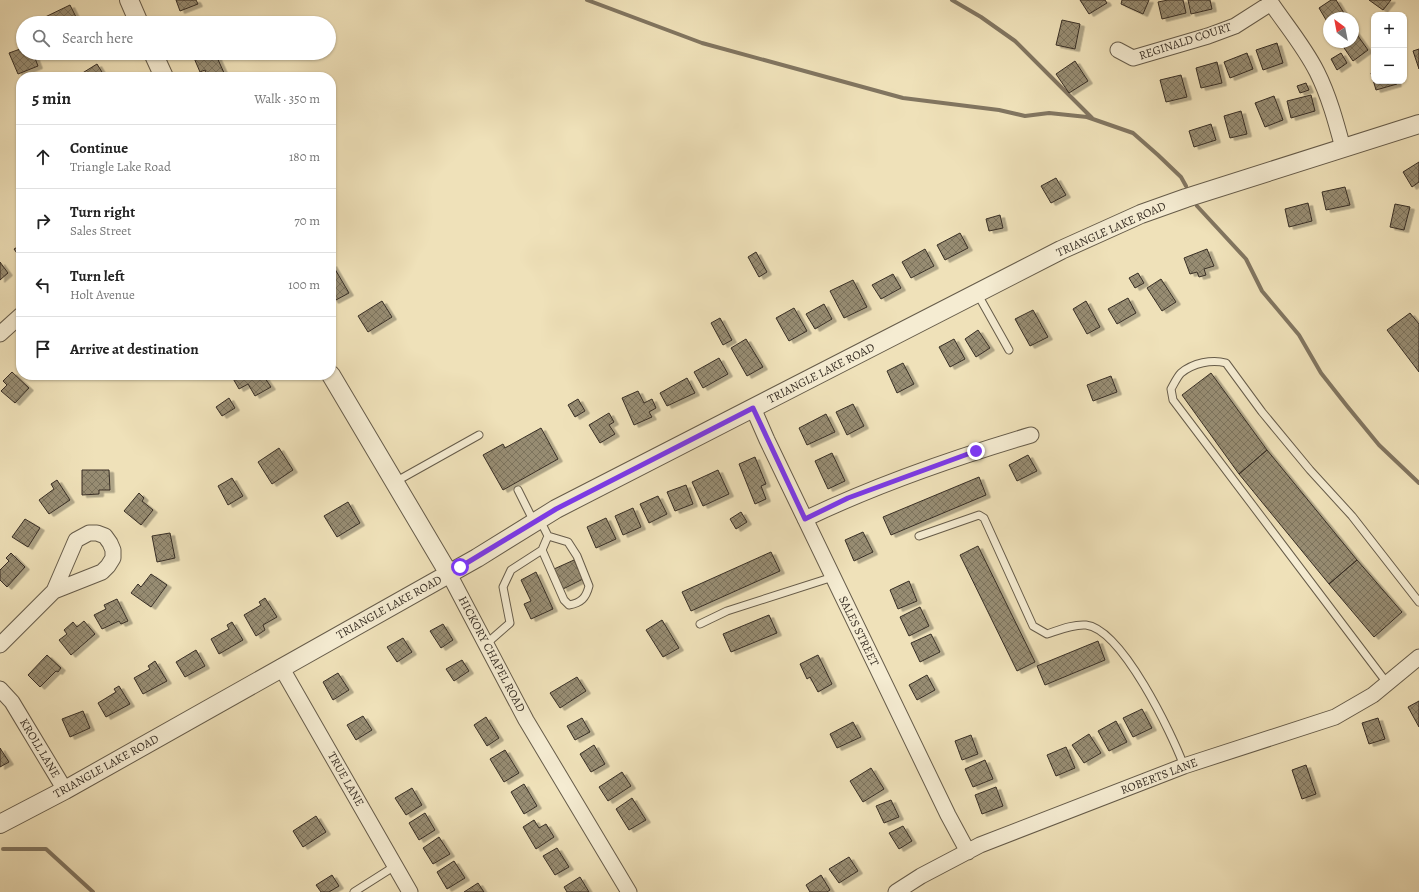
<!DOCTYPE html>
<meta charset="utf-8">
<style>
:root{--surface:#fff;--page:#f2f2f2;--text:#222;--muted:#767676;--line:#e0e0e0}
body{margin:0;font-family:Alegreya,serif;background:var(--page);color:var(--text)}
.controls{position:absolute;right:12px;top:12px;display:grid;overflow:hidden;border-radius:8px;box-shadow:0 1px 3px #0004}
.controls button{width:36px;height:36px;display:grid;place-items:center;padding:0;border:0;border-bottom:1px solid var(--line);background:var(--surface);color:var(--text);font:20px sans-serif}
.compass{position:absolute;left:1323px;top:12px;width:36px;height:36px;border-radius:50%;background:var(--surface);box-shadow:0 1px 3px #0004;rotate:328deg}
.stop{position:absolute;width:12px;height:12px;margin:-9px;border:3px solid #7c3aed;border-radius:50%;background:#fff}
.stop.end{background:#7c3aed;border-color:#fff;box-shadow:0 1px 4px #0008}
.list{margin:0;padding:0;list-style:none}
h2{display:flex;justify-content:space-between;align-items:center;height:52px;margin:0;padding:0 16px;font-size:17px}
h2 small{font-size:13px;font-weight:400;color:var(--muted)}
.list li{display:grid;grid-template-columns:26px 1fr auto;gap:12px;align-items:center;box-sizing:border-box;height:64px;padding:0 16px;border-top:1px solid var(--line)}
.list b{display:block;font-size:15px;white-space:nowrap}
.list p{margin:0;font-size:13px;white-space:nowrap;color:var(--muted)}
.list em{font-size:13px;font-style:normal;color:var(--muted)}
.icon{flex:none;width:22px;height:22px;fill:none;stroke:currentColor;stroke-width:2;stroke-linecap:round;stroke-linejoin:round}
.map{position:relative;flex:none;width:1419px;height:892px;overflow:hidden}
.search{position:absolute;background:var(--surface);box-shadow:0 1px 3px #0004;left:16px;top:16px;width:320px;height:44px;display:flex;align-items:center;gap:10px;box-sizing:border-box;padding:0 14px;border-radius:22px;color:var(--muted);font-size:15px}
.panel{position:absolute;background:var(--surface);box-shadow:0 1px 3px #0004;left:16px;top:72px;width:320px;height:308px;border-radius:16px}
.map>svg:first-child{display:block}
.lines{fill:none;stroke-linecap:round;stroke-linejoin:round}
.stream{stroke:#817560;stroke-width:4}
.building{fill:url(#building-cross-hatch);stroke:#382f25;filter:url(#shadow)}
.service-casing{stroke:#665c4a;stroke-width:9}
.minor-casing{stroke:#665c4a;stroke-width:17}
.tertiary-casing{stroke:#665c4a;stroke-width:20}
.service{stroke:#f5ecd2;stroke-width:7}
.minor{stroke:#f5ecd2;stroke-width:15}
.tertiary{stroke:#f5ecd2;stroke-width:18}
.route{stroke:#7c3aed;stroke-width:5}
.labels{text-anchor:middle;stroke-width:3;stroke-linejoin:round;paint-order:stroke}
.street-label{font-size:12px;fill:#382f25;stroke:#f5ecd2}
</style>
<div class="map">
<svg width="1419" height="892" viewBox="0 0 1419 892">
<defs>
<pattern id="building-cross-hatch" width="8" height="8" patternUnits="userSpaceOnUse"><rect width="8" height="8" fill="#978c72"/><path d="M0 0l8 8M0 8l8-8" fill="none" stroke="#7c735d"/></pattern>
<filter id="shadow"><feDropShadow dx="4.5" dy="2.5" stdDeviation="0" flood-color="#0004"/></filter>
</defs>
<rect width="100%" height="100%" fill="#efe1b9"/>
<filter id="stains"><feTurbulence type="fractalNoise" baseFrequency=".005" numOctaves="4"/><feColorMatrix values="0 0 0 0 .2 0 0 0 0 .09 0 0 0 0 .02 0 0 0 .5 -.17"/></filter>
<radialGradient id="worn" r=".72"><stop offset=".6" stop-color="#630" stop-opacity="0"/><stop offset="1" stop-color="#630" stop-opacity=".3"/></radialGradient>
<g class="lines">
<!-- stream -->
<path class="stream" d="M587,0L702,43L903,98L999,110L1025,116L1049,113L1087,117L1133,133L1158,155L1181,177L1186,186
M952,0L981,17L1015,41L1092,118
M1197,206L1246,259L1262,291L1299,335L1321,373L1347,406L1379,445L1419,483
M3,849H46L93,892"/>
</g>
<!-- building -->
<path class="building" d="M176,0H196L198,4L180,11Z
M1080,0H1105L1107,3L1089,14Z
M1122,0H1149L1143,14L1121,4Z
M1168,0H1183L1186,13L1162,19L1158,2Z
M1188,0H1210L1212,9L1191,14Z
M1331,0H1336L1347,18H1329V25L1319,8Z
M1369,0H1391L1383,10Z
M70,5L79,23H43L41,19Z
M1062,20L1080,24L1075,49L1056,45Z
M1353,29L1368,50L1353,61L1340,42H1353Z
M1277,43L1283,63L1263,70L1256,50Z
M23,48V53H33L38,66L18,74L9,53Z
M1419,49V69L1413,51Z
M204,53L207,56L215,53L225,75L208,77L205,70L200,72L194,58Z
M1247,53L1253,69L1230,78L1224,62Z
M1341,53L1347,63L1337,70L1331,59Z
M1075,61L1088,81L1069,93L1056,74Z
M1217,62L1222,83L1201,88L1196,68Z
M97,64L105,77H76Z
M1374,72V81H1396L1397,84L1376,90L1371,73Z
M1181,75L1187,97L1166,102L1160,80Z
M1306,83L1309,90L1300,93L1297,86Z
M1311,95L1315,111L1291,118L1287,101Z
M1274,96L1283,120L1265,127L1255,103Z
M1241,111L1247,134L1230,138L1224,116Z
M1211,124L1216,140L1194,147L1189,131Z
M1419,162V182L1412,187L1403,172Z
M1056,178L1066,195L1051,203L1041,186Z
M1345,187L1350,205L1326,210L1322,192Z
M1308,203L1312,221L1289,227L1285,209Z
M1395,204L1410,207L1404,230L1390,227Z
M1000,215L1003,228L989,231L986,219Z
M960,233L968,248L945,260L937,245Z
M21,245V259L14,249Z
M925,249L934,266L911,278L902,262Z
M1207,249L1214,266L1204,269L1206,275L1199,277L1197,272L1190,274L1184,258Z
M756,252L767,272L759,277L748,257Z
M0,262L8,273L0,280Z
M332,264L349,293L334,301L331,296Z
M1138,273L1144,283L1135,288L1129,278Z
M893,274L901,288L881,299L872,285Z
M1161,279L1176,302L1162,311L1147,288Z
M853,280L867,307L844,318L830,291Z
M1128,298L1136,313L1117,324L1108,309Z
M382,301L392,317L368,332L358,316Z
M1086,301L1100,327L1087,334L1073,309Z
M824,304L832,319L815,329L806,314Z
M794,308L807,331L789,341L776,318Z
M1033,310L1048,337L1030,346L1015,319Z
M1410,313L1419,324V372L1387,330Z
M720,318L732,340L723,345L711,323Z
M978,330L990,348L976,357L965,339Z
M746,339L763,367L747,376L731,348Z
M954,339L965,359L950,367L939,347Z
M719,358L728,374L703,388L694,372Z
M903,363L914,384L897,393L887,371Z
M12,372L29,388L15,403L1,391L7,385L3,381Z
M1211,373L1267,450L1239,474L1182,395Z
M231,375H263L271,387L255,396L248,384L239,389Z
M1111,376L1117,392L1093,401L1087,385Z
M687,378L695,393L667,406L660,393Z
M638,391L644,403L652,399L656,408L649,412L652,417L634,425L622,398Z
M229,398L235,408L222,416L216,407Z
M578,399L585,411L575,417L568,405Z
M853,404L864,426L847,435L836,412Z
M609,413L614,422L609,425L615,434L600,443L589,425Z
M826,414L835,432L807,445L799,428Z
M541,428L558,459L503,490L483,455L503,444L505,448Z
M279,448L293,470L272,484L258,462Z
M1267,450L1357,560L1329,584L1239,474Z
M832,453L845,481L828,489L815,461Z
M1028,455L1037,471L1017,481L1009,465Z
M755,457L766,484L761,486L766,499L755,504L739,464Z
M82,470H109L110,490H99V494L82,495Z
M718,470L729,494L703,506L692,482Z
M979,477L986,495L891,535L883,517Z
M232,478L243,496L228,505L218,486Z
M57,480L70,500L49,514L39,500L54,489L51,484Z
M686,485L693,504L675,511L667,492Z
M139,493L144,498L142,501L153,510L141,525L124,511Z
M658,496L667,514L649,523L640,504Z
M348,502L360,523L337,537L324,516Z
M633,508L641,527L623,535L615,516Z
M741,512L747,522L736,529L730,519Z
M606,518L616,539L596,548L587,527Z
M25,519L40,528L28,547L12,537Z
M863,532L873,552L854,561L845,540Z
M170,533L175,558L157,562L152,536Z
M978,546L1035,662L1017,671L960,555Z
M771,552L780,571L691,611L682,592Z
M11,553L25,567L7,587L0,580V570L9,561L6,558Z
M574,560L583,579L563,589L554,569Z
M1357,560L1402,612L1374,637L1329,584Z
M536,572L553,609L531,619L524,604L531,601L521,580Z
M151,574L167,585L151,607L131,593L138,584L141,587Z
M909,581L917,601L898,609L890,590Z
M265,598L277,617L263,625L265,630L256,636L244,615L261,605L259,602Z
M117,599L128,621L121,624L119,621L102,629L94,615L106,609L104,605Z
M920,607L929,626L909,636L900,617Z
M769,615L777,633L731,652L723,634Z
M662,620L679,648L663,657L646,630Z
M84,621L95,634L71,655L59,640L67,634L64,630L73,622L77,627Z
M232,622L243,640L219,654L211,639L229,629L227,625Z
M443,624L453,640L441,648L430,631Z
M931,634L940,652L920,662L911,643Z
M403,638L412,652L397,662L387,647Z
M1098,641L1105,660L1045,685L1037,666Z
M196,650L205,666L185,677L176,662Z
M47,655L61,668L58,672L56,671L40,687L28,675Z
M818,655L832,684L818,692L810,677L807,679L800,664Z
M462,660L469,671L454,681L446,669Z
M155,661L167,681L143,694L134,678L150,669L148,666Z
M338,673L349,690L333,700L323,682Z
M927,675L935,690L917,700L909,685Z
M577,677L586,691L560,708L550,693Z
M119,686L130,704L106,717L98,703L116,692L114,689Z
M1419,701V727L1408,707Z
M1142,709L1152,728L1133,737L1123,718Z
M83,711L90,728L70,737L62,719Z
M363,716L372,730L356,740L347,725Z
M486,717L499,738L487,746L474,725Z
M582,718L590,732L575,740L567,726Z
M1378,718L1385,739L1369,744L1362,723Z
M1116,721L1127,742L1109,751L1098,731Z
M853,722L861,737L837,748L830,734Z
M1089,734L1101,753L1084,763L1072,745Z
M971,735L978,754L962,760L955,741Z
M594,745L605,764L591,772L580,754Z
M1066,747L1075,768L1056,776L1047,755Z
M0,748L9,762L0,767Z
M505,750L519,773L504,782L490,759Z
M985,760L993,779L973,787L965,769Z
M1306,765L1316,794L1302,799L1292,770Z
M871,768L884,789L863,802L850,781Z
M622,772L631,786L608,801L599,787Z
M524,784L537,806L524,814L511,792Z
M996,787L1003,806L982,814L975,795Z
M412,788L422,805L406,815L395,798Z
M632,798L646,820L629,830L616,809Z
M891,800L899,817L884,823L876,806Z
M425,813L435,830L419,840L409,823Z
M316,816L326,832L303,847L293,831Z
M534,820L539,828L546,824L554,837L536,849L523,827Z
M903,826L912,841L899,849L889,833Z
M439,837L450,854L433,864L423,848Z
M557,848L569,867L555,875L543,856Z
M849,857L858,871L839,883L829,869Z
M454,861L465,878L447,889L437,872Z
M332,875L339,886L329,892H321L316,885Z
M821,875L830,890L827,892H810L806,885Z
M580,877L589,892H567L564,887Z
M478,883L484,892H464Z"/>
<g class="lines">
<!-- service casing -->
<g class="service-casing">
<path id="service" d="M977,293L1009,350
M395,482L479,435
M518,490L534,522
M919,536L979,515L984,518L1033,626L1047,634C1059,630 1073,624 1086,625C1122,629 1172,734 1184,766
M542,550L564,600L569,605C581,603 586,598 589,586L577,556L568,542L548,536
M700,624L727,611L833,577
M486,644L510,623L503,587L511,570L542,550L548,536L540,520
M1387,683L1173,400L1171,389C1174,384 1177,377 1181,373C1193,363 1212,359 1226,363L1262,412L1310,470L1352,516L1419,602
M354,892L395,866"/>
</g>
<!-- minor casing -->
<g class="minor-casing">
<path id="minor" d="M1269,0C1285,24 1304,46 1317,72C1329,96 1336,122 1343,148
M1118,50L1133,58L1208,36L1235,26L1271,3
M0,334L21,315
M753,408L767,440L948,815L968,852
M805,519C878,484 953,458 1031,435
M449,574L526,720L629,892
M0,645L54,591L76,540L89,533H97L105,536L110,543L113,550V558L108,566L102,572L54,591
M281,667L410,892
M0,689L12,702L65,790
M896,892L921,876L980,845L1184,766L1335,717L1373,695L1419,657"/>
</g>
<!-- tertiary casing -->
<g class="tertiary-casing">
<path id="tertiary" d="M129,0L139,23
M153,53L164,77
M331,375L449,574
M0,824L65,790L477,558L556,509L1061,250L1141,214L1186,198L1419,124"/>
</g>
<!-- service -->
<use href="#service" class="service"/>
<!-- minor -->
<use href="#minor" class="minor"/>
<!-- tertiary -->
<use href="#tertiary" class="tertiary"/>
</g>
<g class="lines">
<!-- route -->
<path class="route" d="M460,567L556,509L753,408L805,519L848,498L976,451"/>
</g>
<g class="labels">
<!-- street labels -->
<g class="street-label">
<text transform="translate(1185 41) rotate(-18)" y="4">REGINALD COURT</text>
<text transform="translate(1111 229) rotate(-24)" y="4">TRIANGLE LAKE ROAD</text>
<text transform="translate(821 373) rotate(-27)" y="4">TRIANGLE LAKE ROAD</text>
<text transform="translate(389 607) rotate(-29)" y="4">TRIANGLE LAKE ROAD</text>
<text transform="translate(859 631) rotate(64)" y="4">SALES STREET</text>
<text transform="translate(492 654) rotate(62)" y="4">HICKORY CHAPEL ROAD</text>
<text transform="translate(40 748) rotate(59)" y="4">KROLL LANE</text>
<text transform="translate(106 766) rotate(-29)" y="4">TRIANGLE LAKE ROAD</text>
<text transform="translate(1159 776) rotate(-21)" y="4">ROBERTS LANE</text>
<text transform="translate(346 779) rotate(60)" y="4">TRUE LANE</text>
</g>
</g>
<rect width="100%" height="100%" filter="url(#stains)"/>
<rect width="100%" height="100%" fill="url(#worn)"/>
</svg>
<div class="controls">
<button>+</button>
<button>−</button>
</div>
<svg class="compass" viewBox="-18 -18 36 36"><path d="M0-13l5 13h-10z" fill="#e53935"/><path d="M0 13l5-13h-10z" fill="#767676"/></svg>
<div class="stop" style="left:460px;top:567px"></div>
<div class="stop end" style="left:976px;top:451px"></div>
<div class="search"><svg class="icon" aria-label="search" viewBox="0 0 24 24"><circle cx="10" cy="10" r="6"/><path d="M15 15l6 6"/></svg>Search here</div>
<section class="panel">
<h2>5 min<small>Walk · 350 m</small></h2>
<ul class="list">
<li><svg class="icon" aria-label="ahead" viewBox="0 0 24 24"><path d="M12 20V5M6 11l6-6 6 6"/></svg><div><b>Continue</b><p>Triangle Lake Road</p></div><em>180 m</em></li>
<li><svg class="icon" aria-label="right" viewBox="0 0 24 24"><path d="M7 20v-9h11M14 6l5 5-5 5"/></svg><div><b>Turn right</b><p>Sales Street</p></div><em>70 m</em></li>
<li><svg class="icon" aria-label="left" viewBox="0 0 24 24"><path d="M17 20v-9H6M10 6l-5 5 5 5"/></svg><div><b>Turn left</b><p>Holt Avenue</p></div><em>100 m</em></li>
<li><svg class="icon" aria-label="arrive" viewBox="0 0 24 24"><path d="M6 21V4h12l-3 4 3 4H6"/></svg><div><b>Arrive at destination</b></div></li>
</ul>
</section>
</div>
